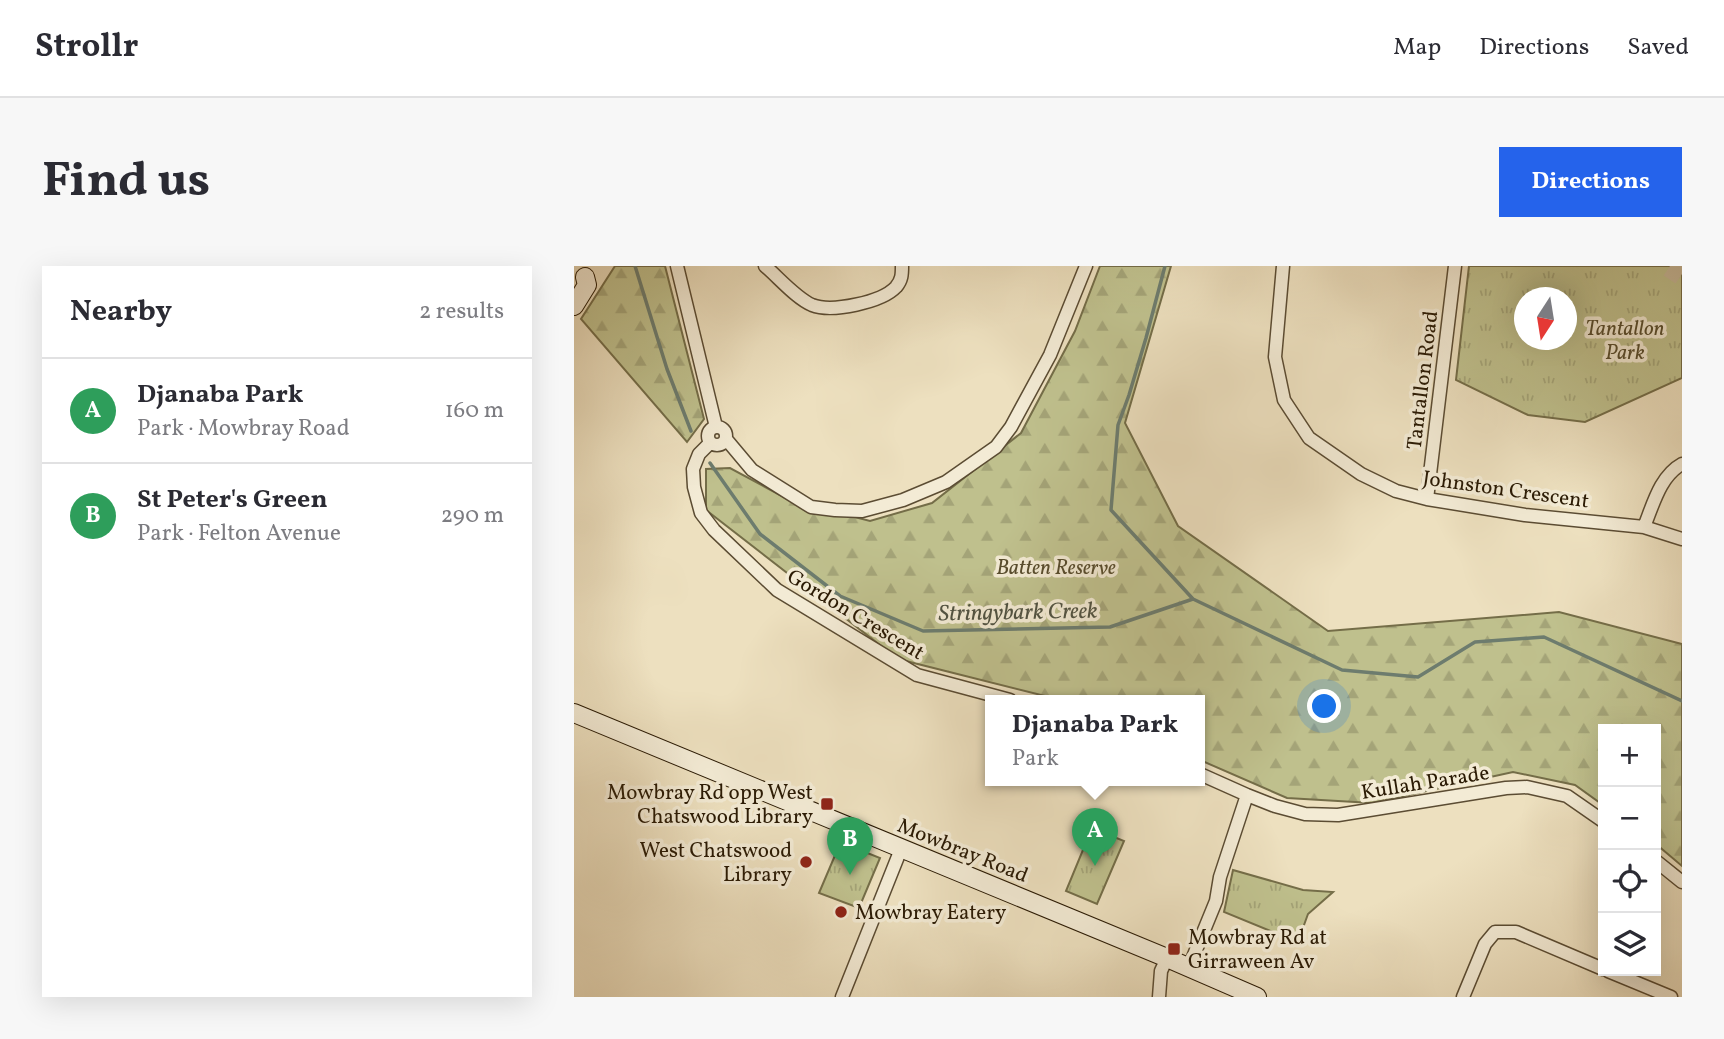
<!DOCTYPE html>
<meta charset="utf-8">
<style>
:root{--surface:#fff;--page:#f7f7f7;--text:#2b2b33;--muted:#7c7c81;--line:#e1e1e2;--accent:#2563eb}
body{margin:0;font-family:Vollkorn,serif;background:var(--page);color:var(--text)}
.controls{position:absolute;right:21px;bottom:21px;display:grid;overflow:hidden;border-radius:0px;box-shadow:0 7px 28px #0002}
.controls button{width:63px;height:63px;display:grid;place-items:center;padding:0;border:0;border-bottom:2px solid var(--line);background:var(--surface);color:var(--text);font:35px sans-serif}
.compass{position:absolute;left:940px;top:21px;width:63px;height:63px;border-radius:50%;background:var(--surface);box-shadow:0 7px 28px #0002;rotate:192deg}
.you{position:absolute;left:751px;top:441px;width:24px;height:24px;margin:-18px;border:5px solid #fff;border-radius:50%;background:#1a73e8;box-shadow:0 0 0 10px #1a73e833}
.badge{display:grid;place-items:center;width:46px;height:46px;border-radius:50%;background:var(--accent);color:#fff;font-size:23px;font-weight:700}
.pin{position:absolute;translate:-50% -58px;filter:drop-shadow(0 2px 4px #0008)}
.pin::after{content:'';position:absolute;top:37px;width:24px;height:21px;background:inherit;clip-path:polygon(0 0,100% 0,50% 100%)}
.popup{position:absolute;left:411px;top:429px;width:220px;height:91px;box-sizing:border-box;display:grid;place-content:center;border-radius:0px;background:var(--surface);filter:drop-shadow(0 2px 5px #0005);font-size:23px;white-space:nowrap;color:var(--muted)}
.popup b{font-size:26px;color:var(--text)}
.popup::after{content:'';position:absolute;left:50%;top:100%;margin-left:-14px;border:14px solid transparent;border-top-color:var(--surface)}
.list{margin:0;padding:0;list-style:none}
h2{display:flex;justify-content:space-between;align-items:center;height:91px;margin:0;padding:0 28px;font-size:30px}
h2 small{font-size:23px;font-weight:400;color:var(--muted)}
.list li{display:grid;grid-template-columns:46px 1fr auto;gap:21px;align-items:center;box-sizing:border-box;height:105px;padding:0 28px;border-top:2px solid var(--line)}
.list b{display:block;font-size:26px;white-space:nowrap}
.list p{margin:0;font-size:23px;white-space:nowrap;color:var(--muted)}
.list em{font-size:23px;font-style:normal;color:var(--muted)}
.icon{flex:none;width:38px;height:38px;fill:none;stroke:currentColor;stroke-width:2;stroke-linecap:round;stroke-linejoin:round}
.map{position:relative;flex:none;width:1108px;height:731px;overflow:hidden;border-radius:0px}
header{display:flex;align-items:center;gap:42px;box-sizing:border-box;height:98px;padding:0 35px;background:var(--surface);border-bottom:2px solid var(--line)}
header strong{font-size:33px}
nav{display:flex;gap:38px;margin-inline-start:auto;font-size:24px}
.intro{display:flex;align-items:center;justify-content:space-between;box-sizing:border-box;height:168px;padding:0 42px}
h1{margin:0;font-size:49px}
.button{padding:18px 32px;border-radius:0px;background:var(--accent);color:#fff;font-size:24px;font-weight:700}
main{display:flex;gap:42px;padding:0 42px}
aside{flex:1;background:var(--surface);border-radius:0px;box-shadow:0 7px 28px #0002}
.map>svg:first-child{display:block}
.forest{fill:url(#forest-firs);stroke:#746d48;stroke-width:2}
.park{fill:url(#park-tufts);stroke:#746d48;stroke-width:2;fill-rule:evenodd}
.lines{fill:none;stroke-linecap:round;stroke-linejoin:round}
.stream{stroke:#6d7c6e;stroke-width:3.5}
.motorway-tunnel{stroke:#c6b89a;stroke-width:23;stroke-dasharray:23 11;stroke-linecap:butt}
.minor-casing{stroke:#5b4c33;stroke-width:15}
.secondary-casing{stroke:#2a1a04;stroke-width:20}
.minor{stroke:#f3ebd5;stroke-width:12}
.secondary{stroke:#f3ebd5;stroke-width:18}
.poi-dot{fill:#8f2418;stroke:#f3ebd5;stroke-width:2.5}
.labels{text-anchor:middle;stroke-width:7;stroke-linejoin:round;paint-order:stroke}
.park-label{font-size:21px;font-style:italic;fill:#574c2d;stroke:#f3ebd5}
.street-label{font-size:21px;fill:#2a1a04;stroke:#f3ebd5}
.poi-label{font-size:21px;fill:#2a1a04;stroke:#f3ebd5;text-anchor:end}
.water-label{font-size:23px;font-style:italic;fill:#515342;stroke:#f3ebd5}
</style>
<header>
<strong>Strollr</strong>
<nav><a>Map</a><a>Directions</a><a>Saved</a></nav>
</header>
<div class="intro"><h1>Find us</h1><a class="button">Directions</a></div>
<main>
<aside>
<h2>Nearby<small>2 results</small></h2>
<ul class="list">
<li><span class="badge" style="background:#2e9e5b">A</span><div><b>Djanaba Park</b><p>Park · Mowbray Road</p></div><em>160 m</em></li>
<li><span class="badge" style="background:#2e9e5b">B</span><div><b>St Peter's Green</b><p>Park · Felton Avenue</p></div><em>290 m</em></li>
</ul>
</aside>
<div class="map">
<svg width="1108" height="731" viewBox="0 0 1108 731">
<defs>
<pattern id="forest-firs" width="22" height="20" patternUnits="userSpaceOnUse" patternTransform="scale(1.75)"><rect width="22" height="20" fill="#bfc08d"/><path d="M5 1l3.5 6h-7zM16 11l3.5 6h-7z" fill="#a4a478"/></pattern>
<pattern id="park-tufts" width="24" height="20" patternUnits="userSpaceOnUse" patternTransform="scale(1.75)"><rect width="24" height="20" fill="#bfc08d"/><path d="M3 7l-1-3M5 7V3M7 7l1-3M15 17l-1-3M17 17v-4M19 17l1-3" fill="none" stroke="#a4a478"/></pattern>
</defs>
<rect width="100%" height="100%" fill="#ede0bf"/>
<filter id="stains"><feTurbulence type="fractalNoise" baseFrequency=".00286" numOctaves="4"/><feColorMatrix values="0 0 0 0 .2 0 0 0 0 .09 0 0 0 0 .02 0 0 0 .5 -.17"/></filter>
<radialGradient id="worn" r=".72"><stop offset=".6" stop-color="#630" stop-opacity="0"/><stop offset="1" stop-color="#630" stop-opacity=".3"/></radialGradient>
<!-- forest -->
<path class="forest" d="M41,0H91L130,153L113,176L7,53Z
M526,0H597L551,157L604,260L754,365L985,346L1108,378V600L1082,578V463H1029V539L1001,519L939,506L798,537L713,532L626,494V434H487L324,393L132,244V203L156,202L215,234L296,255L358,237L447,167L501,65Z"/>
<!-- park -->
<path class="park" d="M895,0H1108V112L1011,156L954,149L882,114ZM950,32H992V74H950Z
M518,562L550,575L523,638L492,625Z
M271,578L306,592L285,642L245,627L262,587L266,581Z
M659,604L729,624L759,626L734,648L726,670L716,673L650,646Z"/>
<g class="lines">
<!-- stream -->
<path class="stream" d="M61,0L93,103L117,165
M591,0L572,72L555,129L544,159L537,244L619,333
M136,197L186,268L266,330L349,365L536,361L619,333L768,404L844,411L901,376L970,371L1108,435"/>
<!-- motorway-tunnel -->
<path class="motorway-tunnel" d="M1096,0L1108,8"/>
<!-- minor casing -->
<g class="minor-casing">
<path id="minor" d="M103,0L142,161
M191,0C205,12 222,32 238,39C258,47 308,36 322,21C328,14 328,8 328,0
M709,0L701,91L710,134L735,172L787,208L822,225L853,233L951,249L1070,261L1108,273
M134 170a9 9 0 1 1 18 0a9 9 0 1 1-18 0Z
M152,173L178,204L237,241L261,244L288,245L329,234L372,216L422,181L437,161L476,89L512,0
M136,177L125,188L119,203L120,221L127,247L140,264L203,324L343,409L436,434
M853,233L881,0
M1070,261C1079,239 1086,210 1108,198
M626,508L673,529L701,540L731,548L764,549L932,522L953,521L993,530L1029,555
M1082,595L1108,616
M615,701L642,635L646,611L673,529
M1034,705L1097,731
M268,731L327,583
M585,731L587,705L593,692
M889,731L911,678L921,666H942L1029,703"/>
</g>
<!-- secondary casing -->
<g class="secondary-casing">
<path id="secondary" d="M0,40L13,19L11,11
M0,447L593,692L683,731"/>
</g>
<!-- minor -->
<use href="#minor" class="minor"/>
<!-- secondary -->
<use href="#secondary" class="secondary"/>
</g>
<!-- markers -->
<g class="poi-dot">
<rect x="246" y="531" width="14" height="14" rx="3.5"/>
<circle cx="232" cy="596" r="7"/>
<circle cx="267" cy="646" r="7"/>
<rect x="593" y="676" width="14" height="14" rx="3.5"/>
</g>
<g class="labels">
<!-- park labels -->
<g class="park-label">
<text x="1051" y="69">Tantallon<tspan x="1051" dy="24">Park</tspan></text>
<text x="482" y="308">Batten Reserve</text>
</g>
<!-- street labels -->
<g class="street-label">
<text transform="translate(848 114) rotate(-83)" y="7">Tantallon Road</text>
<text transform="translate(932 223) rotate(8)" y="7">Johnston Crescent</text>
<text transform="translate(282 348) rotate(31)" y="7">Gordon Crescent</text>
<text transform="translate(851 516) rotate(-9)" y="7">Kullah Parade</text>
<text transform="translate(389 584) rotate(22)" y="7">Mowbray Road</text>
</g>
<!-- poi labels -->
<g class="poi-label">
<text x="239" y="533">Mowbray Rd opp West<tspan x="239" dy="24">Chatswood Library</tspan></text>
<text x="218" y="591">West Chatswood<tspan x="218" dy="24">Library</tspan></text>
<text x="281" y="653" text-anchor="start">Mowbray Eatery</text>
<text x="614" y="678" text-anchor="start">Mowbray Rd at<tspan x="614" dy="24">Girraween Av</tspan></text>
</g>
<!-- water labels -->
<g class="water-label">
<text transform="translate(444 345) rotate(-1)" y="8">Stringybark Creek</text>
</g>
</g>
<rect width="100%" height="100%" filter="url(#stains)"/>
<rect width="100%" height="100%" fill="url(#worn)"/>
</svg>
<div class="controls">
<button>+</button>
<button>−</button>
<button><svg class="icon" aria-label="locate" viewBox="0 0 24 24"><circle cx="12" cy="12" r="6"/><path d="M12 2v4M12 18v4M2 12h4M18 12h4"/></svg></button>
<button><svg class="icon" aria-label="layers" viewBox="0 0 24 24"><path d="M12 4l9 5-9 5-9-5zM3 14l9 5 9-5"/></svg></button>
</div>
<svg class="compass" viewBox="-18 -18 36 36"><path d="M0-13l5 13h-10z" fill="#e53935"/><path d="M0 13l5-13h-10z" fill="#7c7c81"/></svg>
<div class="you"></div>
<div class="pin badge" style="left:521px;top:600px;background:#2e9e5b">A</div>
<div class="popup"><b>Djanaba Park</b>Park</div>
<div class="pin badge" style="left:276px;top:609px;background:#2e9e5b">B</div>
</div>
</main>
